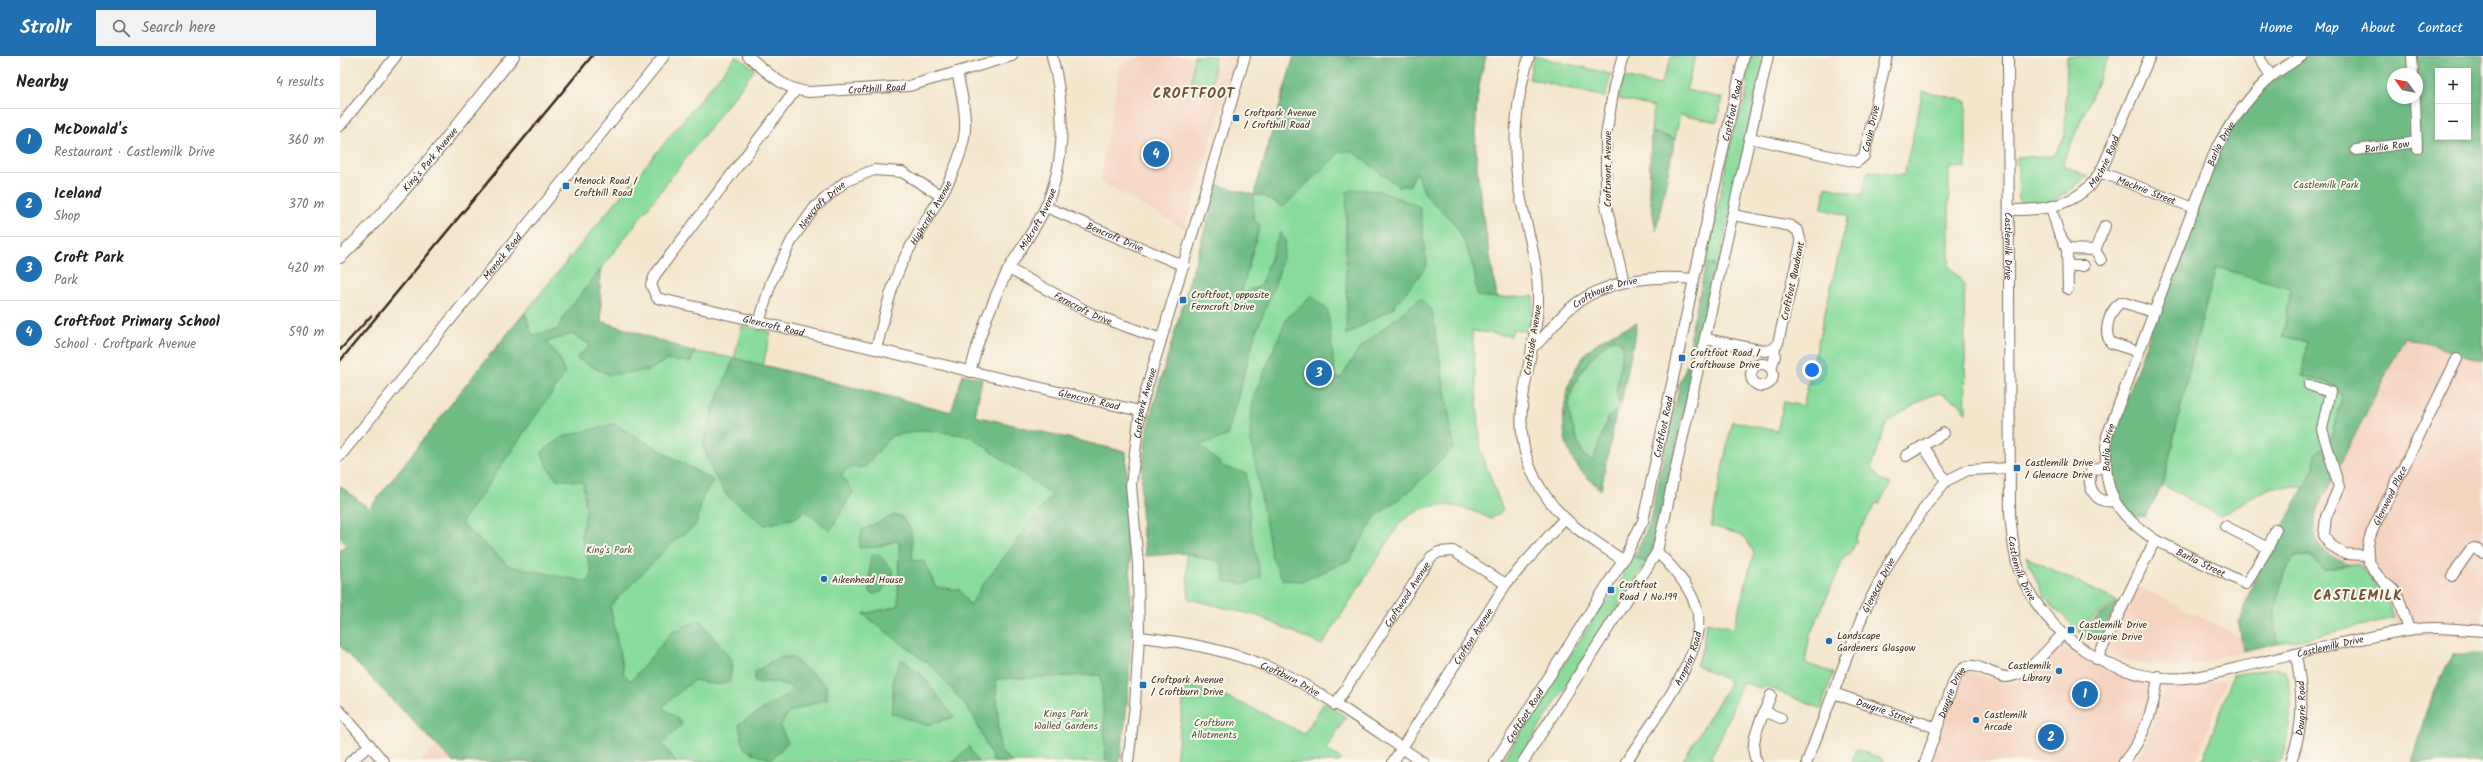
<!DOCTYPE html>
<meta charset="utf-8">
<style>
:root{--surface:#fff;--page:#f2f2f2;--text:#222;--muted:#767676;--line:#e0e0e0;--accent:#1f6fb2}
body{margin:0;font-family:Kalam,sans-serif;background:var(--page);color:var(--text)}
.controls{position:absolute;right:12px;top:12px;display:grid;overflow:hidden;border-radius:0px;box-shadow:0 2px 6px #0003}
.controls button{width:36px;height:36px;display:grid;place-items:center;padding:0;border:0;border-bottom:1px solid var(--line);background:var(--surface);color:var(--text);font:20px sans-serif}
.compass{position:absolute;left:2047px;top:12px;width:36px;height:36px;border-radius:50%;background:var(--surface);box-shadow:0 2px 6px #0003;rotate:303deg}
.you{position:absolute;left:1472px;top:314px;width:14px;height:14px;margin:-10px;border:3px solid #fff;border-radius:50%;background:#1a73e8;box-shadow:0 0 0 6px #1a73e833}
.badge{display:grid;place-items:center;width:26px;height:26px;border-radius:50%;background:var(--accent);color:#fff;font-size:13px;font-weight:700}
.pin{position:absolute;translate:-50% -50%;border:2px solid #fff;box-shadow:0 1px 4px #0006}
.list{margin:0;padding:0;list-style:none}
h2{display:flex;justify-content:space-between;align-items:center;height:52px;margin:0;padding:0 16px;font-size:17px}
h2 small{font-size:13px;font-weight:400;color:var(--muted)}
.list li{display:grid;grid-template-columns:26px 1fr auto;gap:12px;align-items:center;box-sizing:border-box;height:64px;padding:0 16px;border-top:1px solid var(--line)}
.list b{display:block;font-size:15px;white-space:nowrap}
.list p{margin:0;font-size:13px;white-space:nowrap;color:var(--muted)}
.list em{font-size:13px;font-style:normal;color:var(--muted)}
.icon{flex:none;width:22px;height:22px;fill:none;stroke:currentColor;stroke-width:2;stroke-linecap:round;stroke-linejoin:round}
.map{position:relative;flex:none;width:2143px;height:706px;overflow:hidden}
header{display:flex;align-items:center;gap:24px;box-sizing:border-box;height:56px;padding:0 20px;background:var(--accent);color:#fff}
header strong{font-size:19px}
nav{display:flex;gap:22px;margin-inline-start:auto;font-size:14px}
.search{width:280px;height:36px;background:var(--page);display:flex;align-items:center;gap:10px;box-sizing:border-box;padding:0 14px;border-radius:0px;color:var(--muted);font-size:15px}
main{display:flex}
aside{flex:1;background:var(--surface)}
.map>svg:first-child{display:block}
.built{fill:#f5d3c1}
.green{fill:#89db9c;stroke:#62825d}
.forest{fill:#6ebb84;stroke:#547251;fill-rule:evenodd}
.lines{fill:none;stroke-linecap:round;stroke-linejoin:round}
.minor-casing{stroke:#7c6c5b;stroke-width:12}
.major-casing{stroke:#7c6c5b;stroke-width:14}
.minor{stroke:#fff;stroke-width:10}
.major{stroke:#fff;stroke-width:12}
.rail{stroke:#3b2a1e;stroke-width:2.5}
.poi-dot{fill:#1f6fb2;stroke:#fbf7ec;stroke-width:1.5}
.labels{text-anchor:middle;stroke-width:4;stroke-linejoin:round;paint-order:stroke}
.street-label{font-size:10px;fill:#3b2a1e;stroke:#fbf7ec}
.poi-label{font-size:10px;fill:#3b2a1e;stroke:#fbf7ec;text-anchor:start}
.park-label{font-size:10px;fill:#4e563e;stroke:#fbf7ec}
.district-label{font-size:14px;font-weight:bold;letter-spacing:1px;fill:#705139;stroke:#fbf7ec}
</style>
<header>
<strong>Strollr</strong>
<div class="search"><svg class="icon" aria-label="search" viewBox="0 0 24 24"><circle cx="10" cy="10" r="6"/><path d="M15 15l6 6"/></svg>Search here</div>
<nav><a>Home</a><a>Map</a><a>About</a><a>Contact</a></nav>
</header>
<main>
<aside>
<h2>Nearby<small>4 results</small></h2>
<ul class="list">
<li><span class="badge">1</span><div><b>McDonald's</b><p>Restaurant · Castlemilk Drive</p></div><em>360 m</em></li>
<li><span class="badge">2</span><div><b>Iceland</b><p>Shop</p></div><em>370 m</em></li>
<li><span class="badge">3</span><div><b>Croft Park</b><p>Park</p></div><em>420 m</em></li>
<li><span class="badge">4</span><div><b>Croftfoot Primary School</b><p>School · Croftpark Avenue</p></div><em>590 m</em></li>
</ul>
</aside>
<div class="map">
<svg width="2143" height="706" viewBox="0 0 2143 706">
<rect width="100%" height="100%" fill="#fbf7ec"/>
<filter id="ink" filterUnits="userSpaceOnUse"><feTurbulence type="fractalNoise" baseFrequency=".025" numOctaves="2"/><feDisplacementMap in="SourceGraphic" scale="8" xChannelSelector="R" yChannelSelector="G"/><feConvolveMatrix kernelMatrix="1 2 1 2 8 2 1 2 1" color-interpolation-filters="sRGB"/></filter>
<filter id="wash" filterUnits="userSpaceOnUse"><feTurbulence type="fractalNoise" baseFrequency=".012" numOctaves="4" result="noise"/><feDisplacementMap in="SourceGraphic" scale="16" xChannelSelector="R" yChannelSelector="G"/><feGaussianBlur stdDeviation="0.9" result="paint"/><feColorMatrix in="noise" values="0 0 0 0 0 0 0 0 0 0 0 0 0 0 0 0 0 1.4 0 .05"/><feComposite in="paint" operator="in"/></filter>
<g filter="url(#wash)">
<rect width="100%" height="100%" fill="#f4e6cd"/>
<!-- built -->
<path class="built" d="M803,0H896L845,173L760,126L780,9Z
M2065,281L2143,305V582L2064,580L2056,569L2049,546L2019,509H2010L1991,501L1978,488L1973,474L1977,453Z
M1798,530L1901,581L1903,595L1850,610L1805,608L1788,605L1772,598L1769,591Z
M1720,593H1726L1748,607L1808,629L1806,667L1776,706H1592L1620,622L1628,616L1669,628L1684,625Z
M1886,624L1856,706H1792L1805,691L1825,630H1842Z
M97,690L113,706H79Z"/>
<!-- green -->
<path class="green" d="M396,0L415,13L260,214L261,265L355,296L394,302L402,270L431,276L423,309L611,356L642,323L635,360L786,396C786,448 791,499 791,551C792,603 787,654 780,706H113L0,590V495L6,488L0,482V430L30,453L144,306Z
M854,0H875L872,37L851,36Z
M954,0H1146C1122,79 1144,163 1157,242L1194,240L1189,276L1173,273L1171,280L1132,275L1141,396L1163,455L1151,463C1118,447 1089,441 1060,467L982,589L918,560L849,543L846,496L802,476C800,431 802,401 811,357L878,129L914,139Z
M1194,0L1271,18L1265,41L1189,23Z
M1332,0H1356L1346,34L1382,42L1377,66L1340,59L1335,83L1311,76L1314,51L1279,43L1283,21L1320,29Z
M1407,0H1424L1378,210L1366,207L1393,76L1405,46L1408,27L1403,22Z
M1727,0H1769L1723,106L1725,110L1747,120C1730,136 1704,156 1679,146L1677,101L1714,100L1725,79Z
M1583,35L1626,45V111L1609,112V210L1624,227L1626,357L1619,347L1600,337L1587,341L1547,366L1531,411L1540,423L1551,428L1539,448L1536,447L1515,483L1517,485L1509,499L1506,498L1470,579L1465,607L1493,617L1481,653L1425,630L1423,633L1402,626L1383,677L1371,700L1373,706H1342L1391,626L1356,609L1363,592L1366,566L1394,572L1414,496L1402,479L1371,470L1392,365L1437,375L1444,346L1463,350L1508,159L1481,153L1486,131L1522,139L1528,115L1555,119H1564Z
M1876,211L1951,232L1943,280L1967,286L1962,320L1995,329L2002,340L1990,385L1975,399L1974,412L1964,431H1931L1880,460L1823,429L1855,289Z
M1272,283L1281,286L1283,291L1277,332L1280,354L1277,353L1268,362L1253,405L1243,399C1238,385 1229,366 1229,351C1230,324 1252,299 1272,283Z
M1956,500C1978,500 1998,510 2019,509L2049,546L2054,562L1959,584L1937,587C1932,551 1937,535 1952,503Z
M1294,501L1306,506L1177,706H1162L1258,556L1278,533L1283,518Z
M1686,501L1777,545L1736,573L1704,541Z
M1935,612L1944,614C1958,640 1948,679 1941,706H1862L1893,619Z
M845,629C888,639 925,657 964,678L984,647L1006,661L986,693L1001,703L999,706H836Z
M1516,693L1544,704L1543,706H1512Z"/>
<!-- forest -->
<path class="forest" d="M954,0H1146C1122,80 1145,163 1157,242L1137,240L1134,213L1124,186L1115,168L1086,140L1076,116L1069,130H1058L1012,95L1000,96L943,151L922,139H914L913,162L920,169L901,237L920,230L940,176L946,184L940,214L914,282L887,380L860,389L884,411L906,417L911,475L921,521L905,528L885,525L882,507L846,497L806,500C797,451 801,405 811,357L878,129L914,139Z
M1966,0H2143V305L2065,281L1977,453C1970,487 1978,496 2010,509L1983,514L1972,500H1956L1952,502C1937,535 1932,551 1937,587L1903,595L1899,566L1914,524L1974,412L1975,399L1990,385L2002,340L1995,329L1962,320L1967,286L1943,280L1951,232L1876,211L1855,289L1823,429L1805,460L1790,461C1776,436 1769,421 1770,391L1819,251L1879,92L1919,35ZM2098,15H2128V81H2098ZM2053,18H2077V42H2053Z
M1311,76L1335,83L1316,175L1309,136Z
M1013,133L1040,135L1080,151L1087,210L1053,252L1006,279C1008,231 1004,184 1007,136Z
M1366,207L1378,210L1313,493L1306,506L1294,501L1309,468L1340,327L1350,300L1351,276Z
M260,214L261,265L355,296L350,306L326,304L310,314L269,319L236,302L251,289L232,278L206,286L219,301L225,318L121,467L169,510L248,526L252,518L241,479L246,456L243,426L216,423L207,410L202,396L222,381L274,368L374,425L363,440L356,469L333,486L270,550L284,618L291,625L332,576L360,564L392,605L390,626L377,629L354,624L322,651L343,667L322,688L336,706H113L0,590V495L6,488L0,482V430L29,453L144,306L185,257L192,279L217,274L226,257Z
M972,239L988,255L995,322H1001L1019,293L1080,242L1092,254L1114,391L1073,432L1035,461L1010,504L963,525L943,524L932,502L910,378L913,342L947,262Z
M1297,267L1281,348L1278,346L1277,332L1283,291L1281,286L1272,283C1252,298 1230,324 1229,351C1229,366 1238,385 1243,399L1253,405L1268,362L1277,353L1261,434C1251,425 1239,415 1232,402C1216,371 1224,326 1245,298C1257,283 1280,274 1297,267Z
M394,302L611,356L623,318L642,323L635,360L786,396C786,448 791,499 791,551C792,603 787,654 780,706H766L761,619L656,623L660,695L672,706H654L633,659L595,613L523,558L558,550L559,484L536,491L519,492L522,474L554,459L561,460L571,474L573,505L583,504L596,531L620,534L630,550L641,531L712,439L630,380L586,374L551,380L525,411L508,412L501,419L513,436L490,475L465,455L455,462L425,469L387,440L374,419L363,391L374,350Z
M532,498H538L554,516L541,536L534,538L530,536V505Z
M1778,546L1760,582L1744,581L1738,575Z
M2112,598H2143V706H2071L2087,653Z
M451,601L487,630V643L449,656L440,671L448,686L432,703L419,700L404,692L399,668L448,638L453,632L437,626L415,627V616L437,602Z
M562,603L582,619L614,661L586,669L551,657L553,648V622Z
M629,691L638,706H613Z"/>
</g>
<g filter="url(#ink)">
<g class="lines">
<!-- minor casing -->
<g class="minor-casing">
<g id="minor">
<path id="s1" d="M408,0C427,16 444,34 469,36L569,30L672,0"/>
<path d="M1189,0C1175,46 1171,96 1181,144C1188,178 1199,209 1198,245C1197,301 1168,353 1189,409C1208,457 1241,477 1283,504"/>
<path d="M1283,0L1274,30L1266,80V149L1284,226"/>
<path id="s2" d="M1668,0L1670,458C1672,477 1673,496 1679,514C1704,580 1776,628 1846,622C1869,620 1892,613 1914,608C1965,596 2016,582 2068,574C2091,570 2119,573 2143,575"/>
<path d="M1918,0L1931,20"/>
<path d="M2072,0L2073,18"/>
<path id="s3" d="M455,35L315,219L311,229L317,242L800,355"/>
<path d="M2075,42L2077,92"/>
<path d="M0,70L56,0"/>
<path id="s4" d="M1410,82L1517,106L1524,100L1547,0"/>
<path id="s5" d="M2016,94L2077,86"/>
<path id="s6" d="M1760,116L1854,152"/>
<path id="s7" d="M706,151L844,210"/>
<path d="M1711,151L1718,175L1727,193L1728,233"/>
<path id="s8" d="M1669,154C1704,155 1741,149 1760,116C1767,104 1772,89 1777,76C1788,51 1799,25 1810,0"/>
<path d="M1727,193L1755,194"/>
<path d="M1761,204L1755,194L1765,170"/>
<path d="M1728,210H1744"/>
<path id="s9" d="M669,213L752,258L821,283"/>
<path id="s10" d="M419,267L431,226L453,182L475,151L506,125L534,114L562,116L600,139"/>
<path d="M1366,283L1425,295L1434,293L1438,287L1461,187L1458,175L1451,170L1393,159"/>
<path id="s11" d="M1192,290L1197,288C1208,277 1217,264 1228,254C1263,223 1310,219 1354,223"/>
<path id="s12" d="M536,293C544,264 550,232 563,205C583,164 621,120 625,74C626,54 621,35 617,16"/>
<path d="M1799,296L1771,287C1762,275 1770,253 1782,246L1813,256"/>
<circle cx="1422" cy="319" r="11"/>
<path d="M1431,313L1435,300L1434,293"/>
<path id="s13" d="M630,316C639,280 651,247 668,214C680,193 695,174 705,152C727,104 725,49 712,0"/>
<path d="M1969,329L1990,336L1982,373L1999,431L1986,461L1984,479L1989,488L2005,498L2026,499"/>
<path d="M1584,391L1606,425"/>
<path id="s14" d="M0,400L324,0"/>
<path d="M1566,400L1604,377"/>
<path d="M1764,410L1751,415C1746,432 1756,448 1774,445"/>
<path d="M1885,470L1928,492"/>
<path id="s15" d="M1815,484L1906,528L1928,492L1936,473"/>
<path d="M2112,520L2130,494L2134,492L2143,497"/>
<path id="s16" d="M2069,574C2065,561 2062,547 2055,535C2052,532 2048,530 2045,527C2025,509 2023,493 2035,469L2117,303"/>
<path id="s17" d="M799,581C851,586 903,597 950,621C996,645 1040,678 1083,706"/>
<path id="s18" d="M1757,603L1815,484C1771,454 1762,433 1767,380L1876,93C1891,66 1908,40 1931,21C1940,13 1952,7 1962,0"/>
<path id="s19" d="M1493,637L1597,672"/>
<path id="s20" d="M995,649L1091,501L1099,496L1113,495L1166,528"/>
<path d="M0,655L44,706"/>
<path d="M1425,656L1441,662"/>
<path d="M10,706L30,689"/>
<path id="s21" d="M788,706L795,649L799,581L798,508L791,429L800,355L905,0"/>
<path id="s22" d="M1053,706L1166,528L1224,463"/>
<path id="s23" d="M1155,706L1283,504L1303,465L1354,223L1404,0"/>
<path d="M1183,706L1317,496L1428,0"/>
<path id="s24" d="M1286,706C1309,670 1368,597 1357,554C1351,532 1333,511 1317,496"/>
<path d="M1417,706C1406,688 1425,656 1431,639"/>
<path id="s25" d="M1467,706L1524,556L1549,507L1587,448L1606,425L1628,414L1670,412"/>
<path id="s26" d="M1585,706L1614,625C1628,595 1644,618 1666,621C1670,621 1679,618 1683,616C1695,610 1713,587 1723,578"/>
<path d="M1784,706C1805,680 1814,653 1818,620"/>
<path id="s27" d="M1951,706C1965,666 1963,639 1956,598"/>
</g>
</g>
<!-- major casing -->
<g class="major-casing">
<g id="major">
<path id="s28" d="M0,201C64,140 118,68 173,0"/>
</g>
</g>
<!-- minor -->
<use href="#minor" class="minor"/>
<!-- major -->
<use href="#major" class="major"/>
<!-- rail -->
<path class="rail" d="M0,294L31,260
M0,305L252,0"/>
</g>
</g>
<!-- markers -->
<g class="poi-dot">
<rect x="892" y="58" width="8" height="8" rx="2"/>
<rect x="222" y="126" width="8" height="8" rx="2"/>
<rect x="839" y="240" width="8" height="8" rx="2"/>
<rect x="1338" y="298" width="8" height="8" rx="2"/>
<rect x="1673" y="408" width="8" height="8" rx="2"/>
<circle cx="484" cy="523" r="4"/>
<rect x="1267" y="530" width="8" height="8" rx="2"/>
<rect x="1727" y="570" width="8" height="8" rx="2"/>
<circle cx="1489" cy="585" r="4"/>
<circle cx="1719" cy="615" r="4"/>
<rect x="799" y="625" width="8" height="8" rx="2"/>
<circle cx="1636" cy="664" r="4"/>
</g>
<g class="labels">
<!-- street labels -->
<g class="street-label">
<text dy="4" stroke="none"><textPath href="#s1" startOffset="140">Crofthill Road</textPath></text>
<text dy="4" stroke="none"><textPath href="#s23" startOffset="703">Croftfoot Road</textPath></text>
<text dy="4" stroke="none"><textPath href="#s4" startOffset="147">Cavin Drive</textPath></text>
<text dy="4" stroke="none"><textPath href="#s18" startOffset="569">Barlia Drive</textPath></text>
<text dy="4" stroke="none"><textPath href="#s5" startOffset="31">Barlia Row</textPath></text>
<text dy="4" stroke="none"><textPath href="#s28" startOffset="133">King's Park Avenue</textPath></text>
<text dy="4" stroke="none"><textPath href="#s8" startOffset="115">Machrie Road</textPath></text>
<text transform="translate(1267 113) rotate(-90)" y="4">Croftmont Avenue</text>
<text dy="4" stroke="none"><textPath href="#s6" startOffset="50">Machrie Street</textPath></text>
<text dy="4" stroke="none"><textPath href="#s10" startOffset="136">Newcroft Drive</textPath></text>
<text dy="4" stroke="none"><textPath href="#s12" startOffset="148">Highcroft Avenue</textPath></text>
<text dy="4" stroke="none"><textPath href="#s13" startOffset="168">Midcroft Avenue</textPath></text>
<text dy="4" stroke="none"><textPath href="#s7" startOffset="75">Bencroft Drive</textPath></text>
<text dy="4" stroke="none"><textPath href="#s2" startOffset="190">Castlemilk Drive</textPath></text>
<text dy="4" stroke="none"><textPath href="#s14" startOffset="257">Menock Road</textPath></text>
<text transform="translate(1452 225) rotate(-78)" y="4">Croftfoot Quadrant</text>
<text dy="4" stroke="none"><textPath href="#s11" startOffset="93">Crofthouse Drive</textPath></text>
<text dy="4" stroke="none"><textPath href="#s9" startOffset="84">Ferncroft Drive</textPath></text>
<text dy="4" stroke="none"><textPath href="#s3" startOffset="376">Glencroft Road</textPath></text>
<text transform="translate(1192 284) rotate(-81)" y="4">Croftside Avenue</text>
<text dy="4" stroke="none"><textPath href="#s3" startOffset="700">Glencroft Road</textPath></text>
<text dy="4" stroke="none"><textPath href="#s21" startOffset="361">Croftpark Avenue</textPath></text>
<text dy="4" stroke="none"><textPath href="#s23" startOffset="379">Croftfoot Road</textPath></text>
<text dy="4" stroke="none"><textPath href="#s18" startOffset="244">Barlia Drive</textPath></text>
<text dy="4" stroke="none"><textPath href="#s16" startOffset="152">Glenwood Place</textPath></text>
<text dy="4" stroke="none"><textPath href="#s15" startOffset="51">Barlia Street</textPath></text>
<text dy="4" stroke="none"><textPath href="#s2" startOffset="514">Castlemilk Drive</textPath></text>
<text dy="4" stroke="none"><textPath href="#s25" startOffset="191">Glenacre Drive</textPath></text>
<text dy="4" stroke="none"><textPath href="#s20" startOffset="132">Croftwood Avenue</textPath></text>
<text dy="4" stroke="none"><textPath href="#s22" startOffset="149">Crofton Avenue</textPath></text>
<text dy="4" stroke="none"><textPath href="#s2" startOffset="875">Castlemilk Drive</textPath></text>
<text dy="4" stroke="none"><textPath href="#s24" startOffset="121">Arnprior Road</textPath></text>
<text dy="4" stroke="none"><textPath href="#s17" startOffset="158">Croftburn Drive</textPath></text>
<text dy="4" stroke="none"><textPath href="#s26" startOffset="75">Dougrie Drive</textPath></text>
<text dy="4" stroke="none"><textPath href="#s27" startOffset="55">Dougrie Road</textPath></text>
<text dy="4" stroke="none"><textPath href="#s19" startOffset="55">Dougrie Street</textPath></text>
<text dy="4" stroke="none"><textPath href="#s23" startOffset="55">Croftfoot Road</textPath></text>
</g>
<!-- poi labels -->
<g class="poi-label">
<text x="904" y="60">Croftpark Avenue<tspan x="904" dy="12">/ Crofthill Road</tspan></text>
<text x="234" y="128">Menock Road /<tspan x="234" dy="12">Crofthill Road</tspan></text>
<text x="851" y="242">Croftfoot, opposite<tspan x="851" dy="12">Ferncroft Drive</tspan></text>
<text x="1350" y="300">Croftfoot Road /<tspan x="1350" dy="12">Crofthouse Drive</tspan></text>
<text x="1685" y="410">Castlemilk Drive<tspan x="1685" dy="12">/ Glenacre Drive</tspan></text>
<text x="492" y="527">Aikenhead House</text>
<text x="1279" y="532">Croftfoot<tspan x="1279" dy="12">Road / No.199</tspan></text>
<text x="1739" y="572">Castlemilk Drive<tspan x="1739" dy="12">/ Dougrie Drive</tspan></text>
<text x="1497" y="583">Landscape<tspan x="1497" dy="12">Gardeners Glasgow</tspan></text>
<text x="1711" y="613" text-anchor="end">Castlemilk<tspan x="1711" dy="12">Library</tspan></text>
<text x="811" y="627">Croftpark Avenue<tspan x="811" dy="12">/ Croftburn Drive</tspan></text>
<text x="1644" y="662">Castlemilk<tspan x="1644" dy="12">Arcade</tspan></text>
</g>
<!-- park labels -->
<g class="park-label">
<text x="1986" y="132">Castlemilk Park</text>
<text x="269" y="497">King's Park</text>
<text x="726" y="661">Kings Park<tspan x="726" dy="12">Walled Gardens</tspan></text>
<text x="874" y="670">Croftburn<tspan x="874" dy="12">Allotments</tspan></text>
</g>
<!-- district labels -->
<g class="district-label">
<text x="854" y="42">CROFTFOOT</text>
<text x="2018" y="544">CASTLEMILK</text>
</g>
</g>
</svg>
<div class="controls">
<button>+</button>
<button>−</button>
</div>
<svg class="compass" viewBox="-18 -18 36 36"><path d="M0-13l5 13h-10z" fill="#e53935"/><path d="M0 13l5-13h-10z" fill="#767676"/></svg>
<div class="you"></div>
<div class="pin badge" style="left:1745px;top:638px">1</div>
<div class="pin badge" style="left:1711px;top:681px">2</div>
<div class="pin badge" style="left:979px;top:317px">3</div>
<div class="pin badge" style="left:816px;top:98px">4</div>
</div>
</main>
